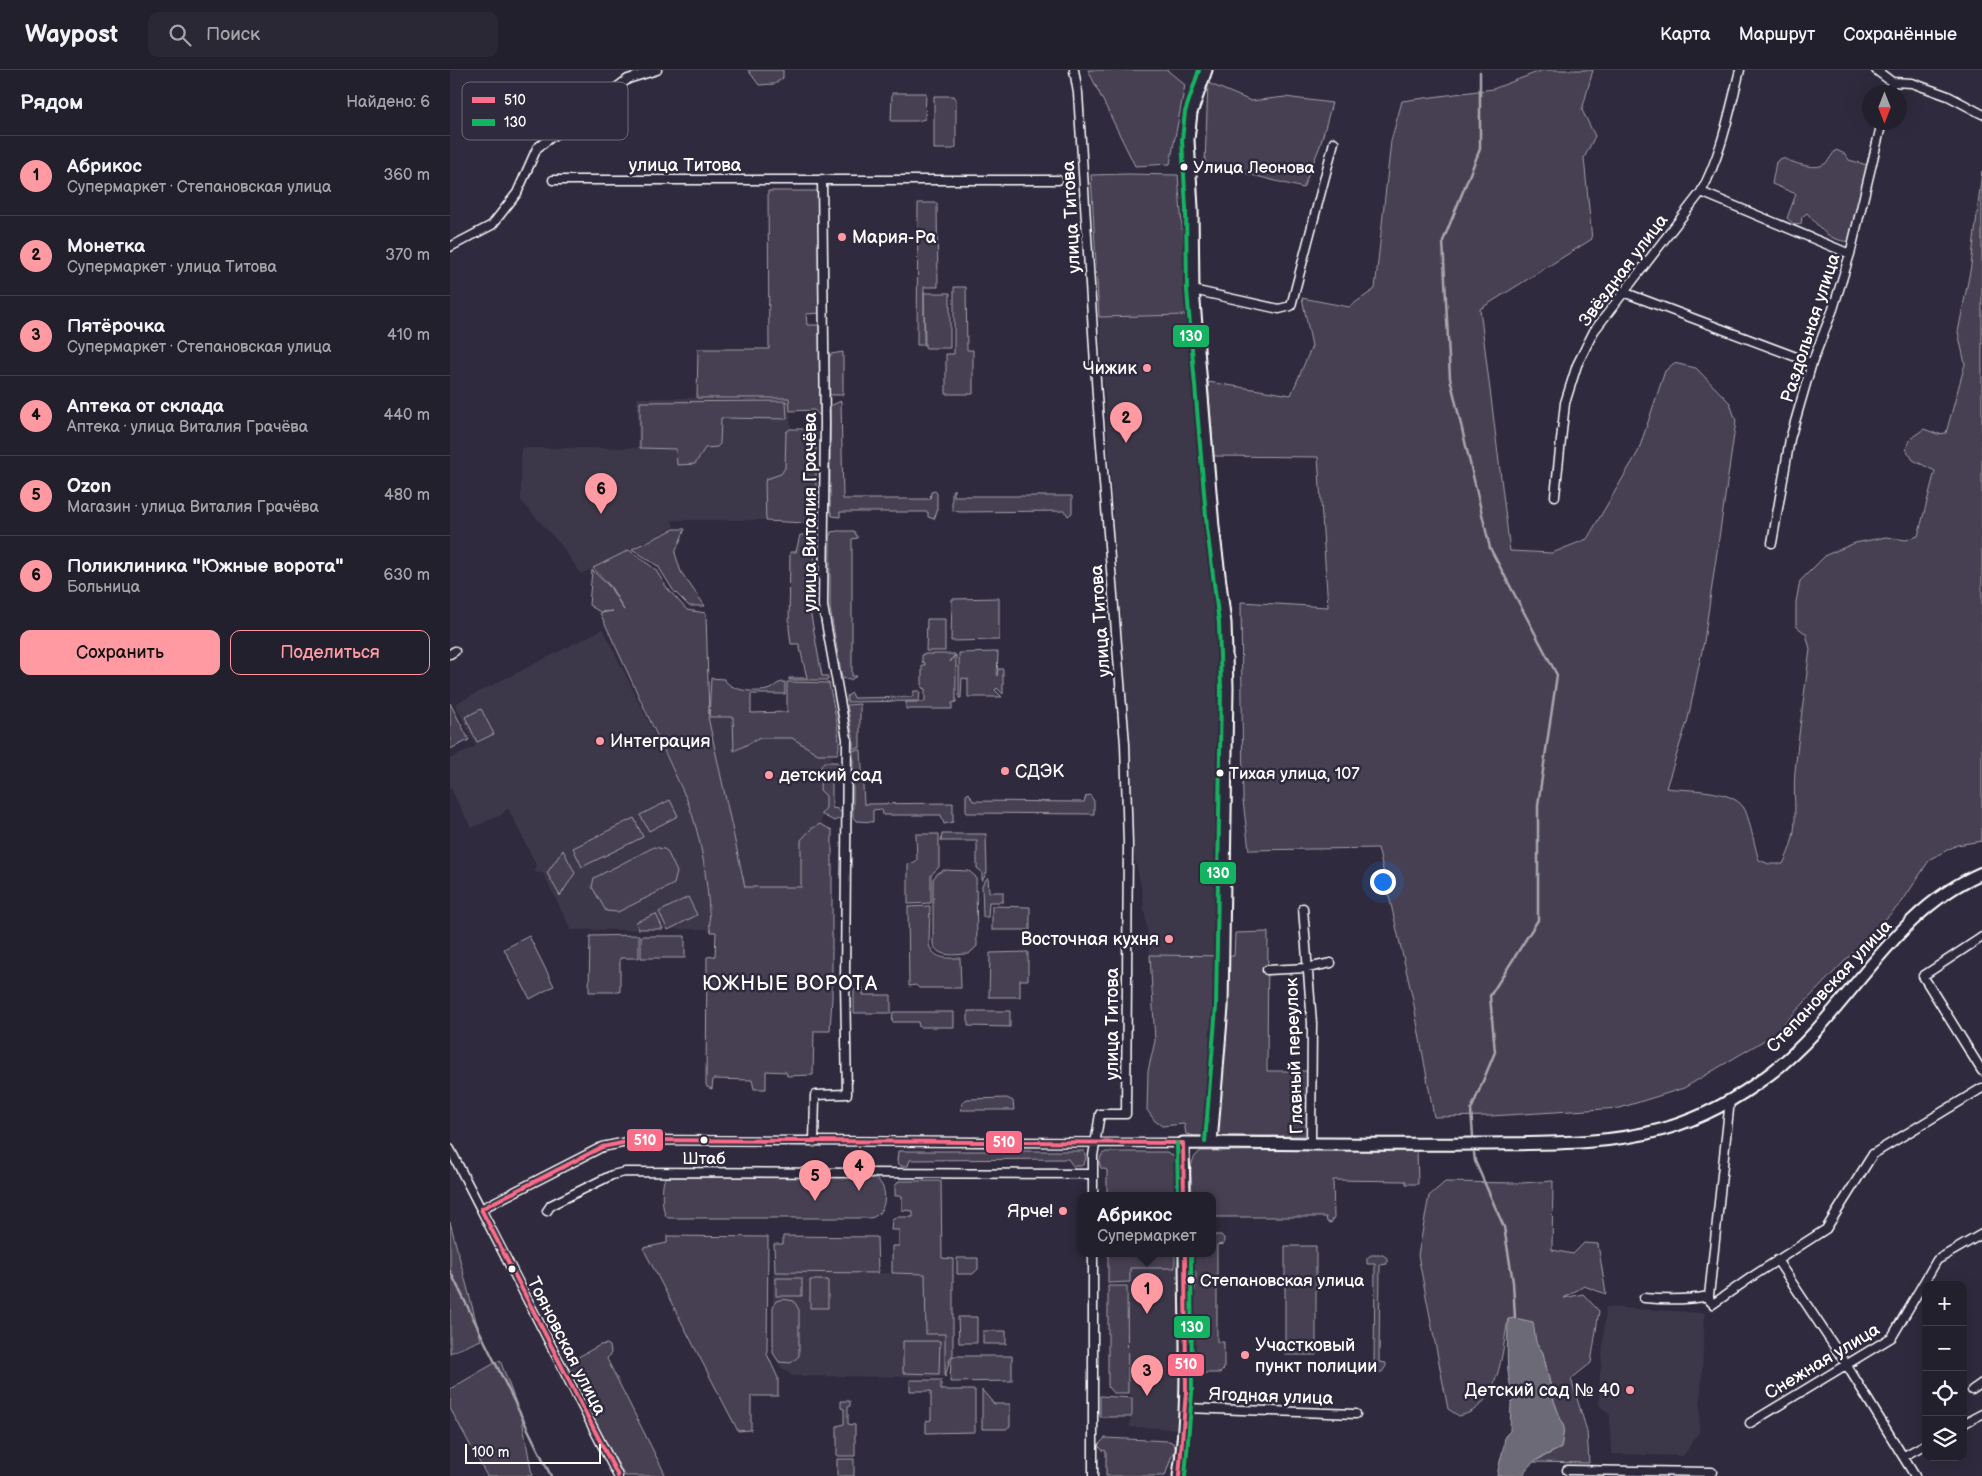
<!DOCTYPE html>
<html lang="ru">
<meta charset="utf-8">
<style>
:root{--surface:#23202e;--page:#2b2836;--text:#f1f3f6;--muted:#a3a3aa;--line:#403e4a;--accent:#ff9aa2}
body{margin:0;font-family:"Balsamiq Sans",sans-serif;background:var(--page);color:var(--text)}
.controls{position:absolute;right:15px;bottom:15px;display:grid;overflow:hidden;border-radius:10px;box-shadow:0 5px 20px #0002}
.controls button{width:45px;height:45px;display:grid;place-items:center;padding:0;border:0;border-bottom:1px solid var(--line);background:var(--surface);color:var(--text);font:25px sans-serif}
.compass{position:absolute;left:1412px;top:15px;width:45px;height:45px;border-radius:50%;background:var(--surface);box-shadow:0 5px 20px #0002;rotate:180deg}
.scale{position:absolute;left:15px;bottom:12px;width:136px;box-sizing:border-box;padding-left:5px;border:2px solid #fff;border-top:0;font-size:14px;line-height:18px;white-space:nowrap;color:#fff;-webkit-text-stroke:4px #2f2a3d;paint-order:stroke}
.you{position:absolute;left:932px;top:811px;width:18px;height:18px;margin:-12px;border:4px solid #fff;border-radius:50%;background:#1a73e8;box-shadow:0 0 0 8px #1a73e833}
.badge{display:grid;place-items:center;width:32px;height:32px;border-radius:50%;background:var(--accent);color:#111;font-size:16px;font-weight:700}
.pin{position:absolute;translate:-50% -41px;filter:drop-shadow(0 1px 2px #0008)}
.pin::after{content:'';position:absolute;top:26px;width:18px;height:15px;background:inherit;clip-path:polygon(0 0,100% 0,50% 100%)}
.popup{position:absolute;left:628px;top:1122px;width:138px;height:65px;box-sizing:border-box;display:grid;place-content:center;border-radius:10px;background:var(--surface);filter:drop-shadow(0 1px 4px #0005);font-size:16px;white-space:nowrap;color:var(--muted)}
.popup b{font-size:19px;color:var(--text)}
.popup::after{content:'';position:absolute;left:50%;top:100%;margin-left:-10px;border:10px solid transparent;border-top-color:var(--surface)}
.list{margin:0;padding:0;list-style:none}
h2{display:flex;justify-content:space-between;align-items:center;height:65px;margin:0;padding:0 20px;font-size:21px}
h2 small{font-size:16px;font-weight:400;color:var(--muted)}
.list li{display:grid;grid-template-columns:32px 1fr auto;gap:15px;align-items:center;box-sizing:border-box;height:80px;padding:0 20px;border-top:1px solid var(--line)}
.list b{display:block;font-size:19px;white-space:nowrap}
.list p{margin:0;font-size:16px;white-space:nowrap;color:var(--muted)}
.list em{font-size:16px;font-style:normal;color:var(--muted)}
.actions{display:flex;gap:10px;padding:15px 20px}
.actions a{flex:1;padding:11px 0;border:1px solid var(--accent);border-radius:10px;text-align:center;font-size:18px;color:var(--accent)}
.actions .main{background:var(--accent);color:#111}
.icon{flex:none;width:28px;height:28px;fill:none;stroke:currentColor;stroke-width:2;stroke-linecap:round;stroke-linejoin:round}
.map{position:relative;flex:none;width:1532px;height:1406px;overflow:hidden}
header{display:flex;align-items:center;gap:30px;box-sizing:border-box;height:70px;padding:0 25px;background:var(--surface);border-bottom:1px solid var(--line)}
header strong{font-size:24px}
nav{display:flex;gap:28px;margin-inline-start:auto;font-size:18px}
.search{width:350px;height:45px;background:var(--page);display:flex;align-items:center;gap:12px;box-sizing:border-box;padding:0 18px;border-radius:10px;color:var(--muted);font-size:19px}
main{display:flex}
aside{flex:1;background:var(--surface)}
.map>svg:first-child{display:block}
.built{fill:#3c3749}
.green{fill:#464152;stroke:#a2a0a8}
.water{fill:#6d6a77;stroke:#a7a6ad}
.lines{fill:none;stroke-linecap:round;stroke-linejoin:round}
.stream{stroke:#a7a6ad;stroke-width:2.5}
.street-casing{stroke:#fff;stroke-width:11}
.secondary-casing{stroke:#fff;stroke-width:15}
.street{stroke:#2f2a3d;stroke-width:8}
.secondary{stroke:#2f2a3d;stroke-width:11}
.bus-1-casing{stroke:#2f2a3d;stroke-width:8}
.bus-2-casing{stroke:#2f2a3d;stroke-width:8}
.bus-1{stroke:#fb6d88;stroke-width:4}
.bus-2{stroke:#13b361;stroke-width:4}
.bus-dot{fill:#fff;stroke:#2f2a3d;stroke-width:2}
.poi-dot{fill:#ff9aa2;stroke:#2f2a3d;stroke-width:2}
.labels{text-anchor:middle;stroke-width:5;stroke-linejoin:round;paint-order:stroke}
.bus-label{font-size:17px;fill:#fff;stroke:#2f2a3d;text-anchor:start}
.street-label{font-size:18px;fill:#fff;stroke:#2f2a3d}
.poi-label{font-size:18px;fill:#fff;stroke:#2f2a3d;text-anchor:start}
.quarter-label{font-size:20px;letter-spacing:1px;fill:#fff;stroke:#2f2a3d}
.key{fill:#2f2a3d;stroke:#6d6a77;stroke-width:1}
.key-label{font-size:14px;fill:#fff}
.line-badge{stroke:#2f2a3d;stroke-width:2}
.badge-label{font-size:14px;text-anchor:middle;font-weight:bold;fill:#fff}
</style>
<header>
<strong>Waypost</strong>
<div class="search"><svg class="icon" aria-label="search" viewBox="0 0 24 24"><circle cx="10" cy="10" r="6"/><path d="M15 15l6 6"/></svg>Поиск</div>
<nav><a>Карта</a><a>Маршрут</a><a>Сохранённые</a></nav>
</header>
<main>
<aside>
<h2>Рядом<small>Найдено: 6</small></h2>
<ul class="list">
<li><span class="badge">1</span><div><b>Абрикос</b><p>Супермаркет · Степановская улица</p></div><em>360 m</em></li>
<li><span class="badge">2</span><div><b>Монетка</b><p>Супермаркет · улица Титова</p></div><em>370 m</em></li>
<li><span class="badge">3</span><div><b>Пятёрочка</b><p>Супермаркет · Степановская улица</p></div><em>410 m</em></li>
<li><span class="badge">4</span><div><b>Аптека от склада</b><p>Аптека · улица Виталия Грачёва</p></div><em>440 m</em></li>
<li><span class="badge">5</span><div><b>Ozon</b><p>Магазин · улица Виталия Грачёва</p></div><em>480 m</em></li>
<li><span class="badge">6</span><div><b>Поликлиника &quot;Южные ворота&quot;</b><p>Больница</p></div><em>630 m</em></li>
</ul>
<div class="actions"><a class="main">Сохранить</a><a>Поделиться</a></div>
</aside>
<div class="map">
<svg width="1532" height="1406" viewBox="0 0 1532 1406">
<rect width="100%" height="100%" fill="#2f2a3d"/>
<filter id="ink" filterUnits="userSpaceOnUse"><feTurbulence type="fractalNoise" baseFrequency=".02" numOctaves="2"/><feDisplacementMap in="SourceGraphic" scale="10" xChannelSelector="R" yChannelSelector="G"/><feConvolveMatrix kernelMatrix="1 2 1 2 8 2 1 2 1" color-interpolation-filters="sRGB"/></filter>
<g filter="url(#ink)">
<!-- built -->
<path class="built" d="M740,245L765,530L770,625L768,789L770,885H700L692,821L684,784L673,580L649,247Z
M187,328H339L341,360L354,450H222L224,457L131,504L110,474L71,431V378H188Z
M153,559L237,730L247,756L255,796L260,859L121,860L93,803L84,802L86,795L58,738L51,745L21,758L0,717V689L26,676L5,634Z
M382,646L381,745H373L370,754L361,759L351,770V817H295L258,647Z
M680,1198H731L732,1331L729,1357L725,1359L680,1357V1347L683,1345L682,1326L678,1323V1212Z
M325,1202L494,1204L495,1307L342,1306L330,1296L323,1283V1204Z
M1156,1237L1255,1243L1249,1362L1233,1386L1161,1384L1160,1345L1149,1335L1150,1303L1151,1300Z"/>
<!-- green -->
<path class="green" d="M298,0H333V8L324,14L309,15Z
M638,0H717L735,15L720,94L685,96Z
M1093,0H1143L1132,40L1145,66L1134,88L1142,169L1030,239L1060,481L1102,483L1137,469L1188,382L1215,301L1224,293L1246,298L1280,333L1286,351L1254,571L1238,649L1216,718C1237,721 1281,718 1294,738C1299,746 1305,779 1309,790L1319,794H1333C1352,757 1342,738 1345,701C1349,660 1355,620 1360,579L1356,564L1346,556V532L1350,511L1376,485L1405,473L1436,467L1456,470L1468,466L1485,401L1463,390L1456,379L1461,368L1474,359L1487,364L1496,363L1515,294L1508,262L1521,196L1532,101V771L1507,775L1480,789L1452,832L1323,965L1234,1018L1170,1038L1041,1046L984,1047L963,930L928,778L799,780L793,731L791,532L878,537L868,387L764,386L758,312L841,325L862,276L852,228L899,237L925,219L941,71L952,31L1043,19Z
M758,13L801,31L835,27L882,33L870,76L853,118L755,93Z
M442,23H476L475,49L467,51H441Z
M484,26H504L506,29V77L503,79H484Z
M1386,80L1395,84L1399,90L1417,95L1402,164L1399,172C1376,169 1371,159 1357,143L1352,147L1351,154L1345,155L1337,148L1346,124L1322,114L1326,92L1332,88C1343,92 1365,102 1376,93C1380,89 1382,84 1386,80Z
M677,104L728,105L736,208V245L649,247L641,105Z
M318,121H370L372,243L356,244L357,255H371L370,346L364,340L340,341L339,328H247L248,279H319Z
M468,133H487L488,217H474V275H467Z
M504,217H516L517,280H523V324H496V284H504Z
M474,223H500V278H475Z
M393,282V325H378L379,289L381,284Z
M336,331L337,349L271,348L270,374L267,377L255,378L245,394L227,395L226,379L190,378V332Z
M391,331L393,429H480L481,422L485,421L487,423V442L484,449L478,447V442H390V447L382,446L380,440V336Z
M361,359L366,363V447L360,452L355,453L316,451L315,412L316,409L331,404L335,398L336,362L340,359Z
M504,419V426H622V443L618,446L615,441L509,442L503,440L502,438V421Z
M224,459H235L225,483L231,502L255,536H239L223,520L208,496L182,479Z
M387,461H404L408,468L402,469V606H407L400,610L392,608L380,538V465L381,462Z
M350,465H362L366,470L360,540L372,606H378V610H339V608H357L349,574H341L339,558L340,482H346Z
M179,480L205,499L217,518L237,540L256,543L259,646L261,608L274,609C281,621 304,623 317,620C325,618 325,612 335,612V624H301V643L337,642V612L379,613C381,626 394,675 387,684H368L342,668H310L284,681L283,647H258L295,817H351V770L361,759L370,754L382,760V928L380,961H364L363,1005L337,1006L336,1002L316,1001V1019H304L302,1010L263,1009L262,1019L257,1017L256,1014L257,887L265,886L266,862H261L260,859C258,814 253,772 237,730L150,543L163,541L150,542L139,535L142,500L160,517L174,540L161,517L143,498Z
M549,528V570L501,571L502,529Z
M477,549H495V581H476Z
M548,582L547,606L548,599H553V624L547,618L545,620L552,627H518V609L512,608L511,628H509V583Z
M472,584H505L500,592L506,585V632L502,633V639H456V632H475V619L472,618V595H475V593L472,592Z
M464,621H470L469,631L397,632V626L402,623L404,628L462,627Z
M0,633L19,670L0,679Z
M410,634V678H403V667L397,635Z
M31,639L44,664L27,672L15,647Z
M403,680H411L414,734L503,733V752L494,754L491,745H433L432,739L423,740V752L406,751L403,747Z
M374,692H387L390,696L388,699L382,700V738L388,739L392,744L391,748L384,751L371,744L376,738V726L370,720L371,696Z
M519,723L523,731L634,732L636,726L640,725L644,731V744L516,743V725Z
M220,730L228,746L199,761L190,745Z
M184,748L193,767L132,797L123,778Z
M466,764H489V797L481,805V833L458,834V794L463,793L467,790Z
M492,764H536L537,802L532,811V802L527,798V771H491Z
M204,777L214,779L217,781L227,802L224,814L168,842L156,841L142,817L144,808Z
M113,780L125,803L110,826L97,803Z
M494,800L519,801L526,807L527,876L519,884C507,884 488,889 483,874V809L488,803Z
M538,807L539,822H553V832H539L538,847H533L532,815Z
M238,827L247,845L218,860L209,842Z
M480,836L479,875C485,890 496,888 510,888L511,918H469L466,915L459,916L458,837Z
M542,836L580,837V860H542Z
M206,844L213,859H188L186,852Z
M818,862L817,1001H859L861,1062L856,1066H745L736,1064L734,1054L712,1056L705,1051L697,1040L698,1001L705,971L700,885L784,886L785,863Z
M189,865V888H170V922H139L140,866Z
M79,866L104,916L80,929L54,879Z
M191,866H235V888H191Z
M578,882V910H570V927H539L540,883Z
M413,917V925H441V943H404V920Z
M518,941H560V957L518,956Z
M443,942H504V957H469L468,952H442Z
M557,1028L563,1031L564,1040H511L512,1033L517,1029Z
M967,1080L968,1114H956V1111L883,1110L884,1148L881,1153L877,1152L876,1147H762V1125H742C742,1110 736,1090 751,1081Z
M448,1081H634L636,1088L634,1094L631,1096H623L618,1089L460,1090L458,1096H451L447,1092Z
M656,1082H717L724,1086L726,1121L724,1125H657V1100L651,1098L649,1092L652,1084Z
M219,1107H423C440,1114 438,1145 420,1148H218C211,1143 211,1116 215,1108Z
M449,1111H491L492,1188L503,1189V1284L500,1289L495,1307V1264H476L475,1204L442,1203V1176H449V1160H441L442,1150L447,1147H463V1141L452,1140V1126H445V1116Z
M1103,1111L1102,1180L1123,1184L1134,1173L1148,1174L1156,1224L1134,1216L1114,1228L1133,1224L1149,1241L1141,1293L1121,1309L1137,1361L1139,1393L1083,1392L1111,1378L1114,1358L1104,1331L1093,1283L1086,1272L1058,1249C1052,1281 1050,1338 1009,1346L998,1339L968,1185L979,1126L995,1112L1071,1113Z
M0,1152L31,1270L0,1283Z
M762,1165H771L774,1168V1174L767,1175V1272H774V1299L770,1303H746L742,1299L741,1232L745,1221L746,1203L742,1195V1183H762Z
M217,1166L318,1167L317,1284L328,1308V1326H301V1360L288,1361L193,1178L217,1173Z
M333,1166L427,1167L428,1203L325,1202L324,1174H333Z
M835,1176H866V1285H835Z
M658,1183H725V1198H680V1212L658,1213Z
M921,1185H933L937,1188V1194L930,1195L929,1292L936,1293V1296L932,1302H919L916,1299V1293L924,1292L925,1194H917V1188Z
M507,1188H528V1199L523,1204H507Z
M326,1208H352V1226H326Z
M360,1210H378V1238H360Z
M658,1216H677L678,1323H663L658,1317Z
M333,1229L344,1231L349,1240V1286L341,1293L329,1292L323,1283V1237L326,1231Z
M508,1247H527V1273H509Z
M533,1261H556V1274H533Z
M453,1271H490L489,1304L453,1303Z
M157,1274L160,1276L161,1283L157,1289L216,1406H175L119,1306L118,1294L121,1291L150,1275Z
M503,1286H562V1311L500,1312L501,1291Z
M50,1290L72,1349L82,1405L80,1406H37L0,1338V1319Z
M460,1310H491V1320H525V1362L476,1363V1351L481,1350V1321H460Z
M532,1320L544,1334H560V1356L556,1359H532Z
M650,1326L682,1328V1345L681,1347H650Z
M391,1331H400V1336L398,1337V1354L405,1355V1386H387V1356L394,1354V1339L391,1338Z
M655,1368L719,1371L723,1373L726,1379L721,1388L715,1406H656V1381L652,1380L648,1375Z
M387,1389H404V1406H387Z"/>
<!-- water -->
<path class="water" d="M1065,1248L1083,1252L1086,1272L1093,1283L1104,1331L1114,1358L1111,1378C1098,1385 1078,1390 1073,1406H1047C1049,1391 1054,1381 1055,1366L1060,1361L1061,1333L1065,1329C1054,1305 1058,1275 1058,1249Z"/>
<g class="lines">
<!-- stream -->
<path class="stream" d="M1023,1066L1021,1040L1045,982L1040,926L1088,850V735L1107,605L1040,478L1000,308L993,171L1030,79V2
M1024,1083L1025,1091L1054,1157L1063,1212L1065,1248
M0,1201L101,1406"/>
<!-- street casing -->
<g class="street-casing">
<path id="street" d="M624,0L628,23L647,326L675,674L678,774L676,1044H650L643,1086V1125
M1426,0L1442,12L1462,13L1498,26L1532,44
M1439,22L1442,12
M103,110H608
M1251,122L1400,184
M0,177L42,155L67,123L87,78L178,9L207,0
M743,220L829,239L841,236L884,72
M1173,222L1362,293
M1105,426L1115,333L1127,295L1144,261L1251,122C1272,83 1279,43 1290,0
M1322,473L1340,369L1362,293L1383,239L1400,184L1432,52
M0,584L5,581
M853,838L862,953L861,1073
M1532,867L1473,906L1532,1001
M817,900L857,898L881,893
M364,1072L365,1025L397,1024L395,912L397,669L373,536L375,353L372,109
M0,1079L168,1406
M31,1139L152,1077L187,1070L733,1073
M97,1141L101,1135L162,1105L175,1102L643,1104
M1327,1190L1396,1294L1465,1406
M1259,1226L1260,1231L1263,1234L1303,1206L1376,1159L1423,1084L1532,1018
M1194,1228C1216,1230 1238,1230 1259,1226L1280,1030
M1522,1320L1532,1313
M735,1338L906,1344
M1300,1353L1442,1267L1487,1190L1532,1164
M1513,1354L1532,1344
M1454,1386L1476,1374
M1117,1400L1262,1402
M643,1406V1183"/>
</g>
<!-- secondary casing -->
<g class="secondary-casing">
<path id="secondary" d="M756,0L741,43L738,70L742,138L743,220L763,457L775,553L777,618L772,937L761,1073
M734,1125L733,1073C831,1073 928,1075 1026,1074C1090,1073 1152,1076 1214,1059C1252,1048 1290,1027 1321,1003C1398,944 1440,842 1532,803
M729,1406C740,1332 735,1257 735,1183"/>
</g>
<!-- street -->
<use href="#street" class="street"/>
<!-- secondary -->
<use href="#secondary" class="secondary"/>
<!-- bus-1 casing -->
<g class="bus-1-casing">
<path id="bus-1" d="M733,1073L734,1125
M31,1139L152,1077L187,1070L733,1073
M31,1139L168,1406
M729,1406L736,1322L735,1183"/>
</g>
<!-- bus-2 casing -->
<g class="bus-2-casing">
<path id="bus-2" d="M749,0L735,42L732,70L736,138L737,220L757,458L769,553L771,618L766,937L755,1072
M727,1073L728,1125
M735,1406L742,1323L741,1183"/>
</g>
<!-- bus-1 -->
<use href="#bus-1" class="bus-1"/>
<!-- bus-2 -->
<use href="#bus-2" class="bus-2"/>
</g>
</g>
<!-- markers -->
<g class="bus-dot">
<circle cx="734" cy="97" r="4.5"/>
<circle cx="770" cy="703" r="4.5"/>
<circle cx="254" cy="1070" r="4.5"/>
<circle cx="62" cy="1199" r="4.5"/>
<circle cx="741" cy="1210" r="4.5"/>
</g>
<g class="poi-dot">
<circle cx="392" cy="167" r="5"/>
<circle cx="697" cy="298" r="5"/>
<circle cx="150" cy="671" r="5"/>
<circle cx="555" cy="701" r="5"/>
<circle cx="319" cy="705" r="5"/>
<circle cx="719" cy="869" r="5"/>
<circle cx="613" cy="1141" r="5"/>
<circle cx="795" cy="1285" r="5"/>
<circle cx="1180" cy="1320" r="5"/>
</g>
<g class="labels">
<!-- bus labels -->
<g class="bus-label">
<text x="743" y="103">Улица Леонова</text>
<text x="779" y="709">Тихая улица, 107</text>
<text x="254" y="1094" text-anchor="middle">Штаб</text>
<text x="750" y="1216">Степановская улица</text>
</g>
<!-- street labels -->
<g class="street-label">
<text x="235" y="101">улица Титова</text>
<text transform="translate(621 147) rotate(-93)" y="6">улица Титова</text>
<text transform="translate(1173 200) rotate(-53)" y="6">Звёздная улица</text>
<text transform="translate(1360 258) rotate(-72)" y="6">Раздольная улица</text>
<text transform="translate(360 442) rotate(-90)" y="6">улица Виталия Грачёва</text>
<text transform="translate(650 551) rotate(-94)" y="6">улица Титова</text>
<text transform="translate(1379 916) rotate(-47)" y="6">Степановская улица</text>
<text transform="translate(662 954) rotate(-90)" y="6">улица Титова</text>
<text transform="translate(844 986) rotate(-92)" y="6">Главный переулок</text>
<text transform="translate(117 1276) rotate(63)" y="6">Тояновская улица</text>
<text transform="translate(1372 1291) rotate(-31)" y="6">Снежная улица</text>
<text transform="translate(821 1326) rotate(2)" y="6">Ягодная улица</text>
</g>
<!-- poi labels -->
<g class="poi-label">
<text x="402" y="173">Мария-Ра</text>
<text x="687" y="304" text-anchor="end">Чижик</text>
<text x="160" y="677">Интеграция</text>
<text x="565" y="707">СДЭК</text>
<text x="329" y="711">детский сад</text>
<text x="709" y="875" text-anchor="end">Восточная кухня</text>
<text x="603" y="1147" text-anchor="end">Ярче!</text>
<text x="805" y="1281">Участковый<tspan x="805" dy="21">пункт полиции</tspan></text>
<text x="1170" y="1326" text-anchor="end">Детский сад № 40</text>
</g>
<!-- quarter labels -->
<g class="quarter-label">
<text x="340" y="920">ЮЖНЫЕ ВОРОТА</text>
</g>
</g>
<!-- legend -->
<rect x="12" y="12" width="166" height="58" rx="8" class="key"/>
<rect x="22" y="27" width="23" height="6" fill="#fb6d88"/>
<rect x="22" y="49" width="23" height="7" fill="#13b361"/>
<g class="key-label">
<text x="54" y="35">510</text>
<text x="54" y="57">130</text>
</g>
<g class="line-badge">
<rect x="722" y="254" width="38" height="24" rx="5" fill="#13b361"/>
<rect x="749" y="791" width="38" height="24" rx="5" fill="#13b361"/>
<rect x="176" y="1058" width="38" height="24" rx="5" fill="#fb6d88"/>
<rect x="535" y="1060" width="38" height="24" rx="5" fill="#fb6d88"/>
<rect x="723" y="1245" width="38" height="24" rx="5" fill="#13b361"/>
<rect x="717" y="1283" width="38" height="24" rx="5" fill="#fb6d88"/>
</g>
<g class="badge-label">
<text x="741" y="271">130</text>
<text x="768" y="808">130</text>
<text x="195" y="1075">510</text>
<text x="554" y="1077">510</text>
<text x="742" y="1262">130</text>
<text x="736" y="1299">510</text>
</g>
</svg>
<div class="controls">
<button>+</button>
<button>−</button>
<button><svg class="icon" aria-label="locate" viewBox="0 0 24 24"><circle cx="12" cy="12" r="6"/><path d="M12 2v4M12 18v4M2 12h4M18 12h4"/></svg></button>
<button><svg class="icon" aria-label="layers" viewBox="0 0 24 24"><path d="M12 4l9 5-9 5-9-5zM3 14l9 5 9-5"/></svg></button>
</div>
<svg class="compass" viewBox="-18 -18 36 36"><path d="M0-13l5 13h-10z" fill="#e53935"/><path d="M0 13l5-13h-10z" fill="#a3a3aa"/></svg>
<div class="scale">100 m</div>
<div class="you"></div>
<div class="pin badge" style="left:697px;top:1244px">1</div>
<div class="popup"><b>Абрикос</b>Супермаркет</div>
<div class="pin badge" style="left:676px;top:373px">2</div>
<div class="pin badge" style="left:697px;top:1326px">3</div>
<div class="pin badge" style="left:409px;top:1121px">4</div>
<div class="pin badge" style="left:365px;top:1131px">5</div>
<div class="pin badge" style="left:151px;top:444px">6</div>
</div>
</main>
